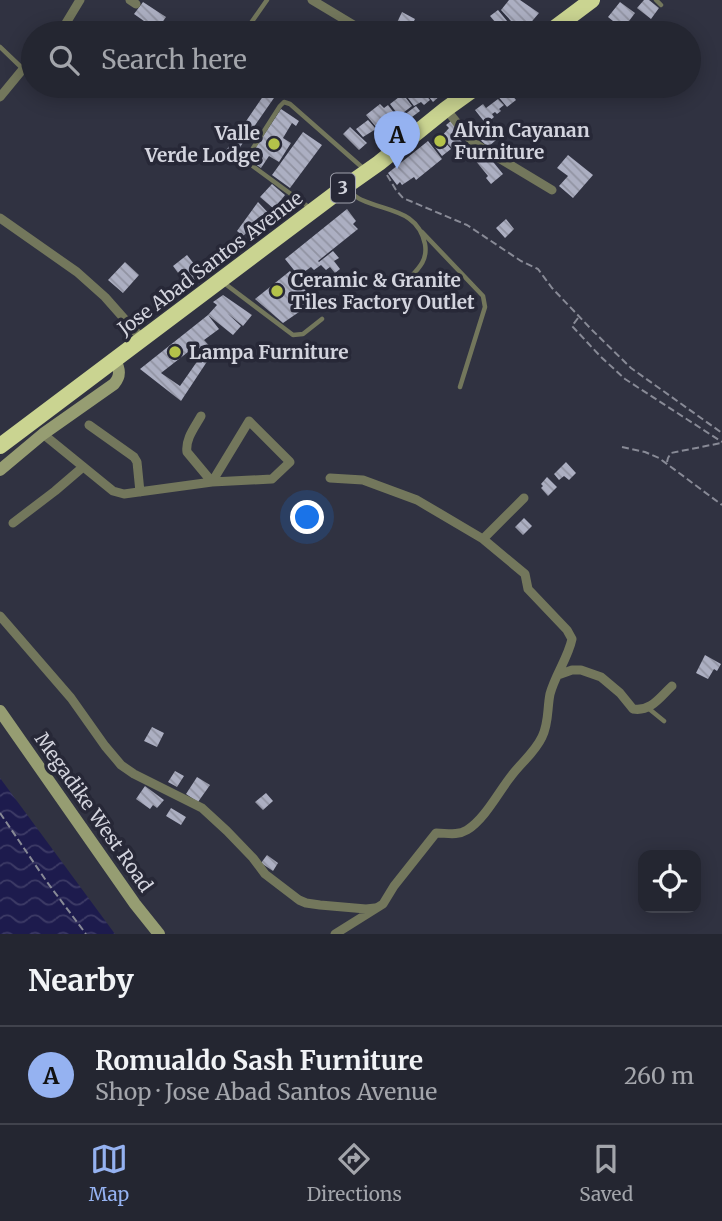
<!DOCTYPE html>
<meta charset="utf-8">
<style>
:root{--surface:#242631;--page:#30323d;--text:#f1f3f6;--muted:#a3a5ab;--line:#41434d;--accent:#95b2f1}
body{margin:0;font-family:Merriweather,serif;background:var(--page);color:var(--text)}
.controls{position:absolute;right:21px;bottom:21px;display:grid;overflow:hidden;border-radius:14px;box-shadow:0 4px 18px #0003}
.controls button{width:63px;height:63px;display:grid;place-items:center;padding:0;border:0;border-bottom:2px solid var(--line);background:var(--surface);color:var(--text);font:35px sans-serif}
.you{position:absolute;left:308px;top:518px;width:24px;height:24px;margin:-18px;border:5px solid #fff;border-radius:50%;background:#1a73e8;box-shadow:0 0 0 10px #1a73e833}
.badge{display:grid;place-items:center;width:46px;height:46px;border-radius:50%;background:var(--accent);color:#111;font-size:23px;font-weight:700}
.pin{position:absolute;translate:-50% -58px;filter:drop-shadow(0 2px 4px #0008)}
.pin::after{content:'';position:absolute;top:37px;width:24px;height:21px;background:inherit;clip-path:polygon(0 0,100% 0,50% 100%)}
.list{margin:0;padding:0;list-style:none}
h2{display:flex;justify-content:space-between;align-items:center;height:91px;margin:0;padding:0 28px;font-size:30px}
h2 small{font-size:23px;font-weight:400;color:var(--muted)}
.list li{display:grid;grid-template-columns:46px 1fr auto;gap:21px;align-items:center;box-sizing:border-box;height:98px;padding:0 28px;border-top:2px solid var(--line)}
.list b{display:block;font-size:26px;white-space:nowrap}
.list p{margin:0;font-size:23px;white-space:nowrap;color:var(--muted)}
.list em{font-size:23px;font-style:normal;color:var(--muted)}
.icon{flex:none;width:38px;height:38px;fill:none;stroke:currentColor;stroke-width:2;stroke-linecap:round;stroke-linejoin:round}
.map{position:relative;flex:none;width:722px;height:934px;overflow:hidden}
.search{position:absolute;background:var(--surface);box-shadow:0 4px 18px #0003;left:21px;right:21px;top:21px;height:77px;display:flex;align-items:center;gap:18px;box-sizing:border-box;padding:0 24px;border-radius:38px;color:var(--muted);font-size:26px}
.sheet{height:189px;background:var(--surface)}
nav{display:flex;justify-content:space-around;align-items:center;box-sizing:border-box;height:98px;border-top:2px solid var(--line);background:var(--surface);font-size:19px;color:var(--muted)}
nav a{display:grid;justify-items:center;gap:4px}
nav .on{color:var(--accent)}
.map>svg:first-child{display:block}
.water{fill:url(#water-waves)}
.building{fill:url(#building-back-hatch);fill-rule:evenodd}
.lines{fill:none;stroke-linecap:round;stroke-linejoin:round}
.path{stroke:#888a96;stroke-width:2;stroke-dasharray:7 3.5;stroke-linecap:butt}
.lane{stroke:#73775c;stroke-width:4.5}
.street{stroke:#73775c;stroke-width:9}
.secondary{stroke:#969d72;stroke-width:12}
.highway{stroke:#cad491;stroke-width:16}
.poi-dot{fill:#b4c24a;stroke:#272837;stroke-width:2.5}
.labels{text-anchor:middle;stroke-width:7;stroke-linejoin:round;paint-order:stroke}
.shield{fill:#272837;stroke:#9fa0ac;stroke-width:2}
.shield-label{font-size:18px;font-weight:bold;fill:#d3d4de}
.poi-label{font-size:19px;font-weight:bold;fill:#d3d4de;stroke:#272837;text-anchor:start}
.street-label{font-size:19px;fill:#d3d4de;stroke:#272837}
</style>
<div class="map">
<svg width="722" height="934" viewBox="0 0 722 934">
<defs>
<pattern id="water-waves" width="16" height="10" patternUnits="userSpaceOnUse" patternTransform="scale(1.75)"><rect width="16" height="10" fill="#1d1b4d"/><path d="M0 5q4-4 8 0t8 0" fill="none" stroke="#3d3b66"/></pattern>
<pattern id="building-back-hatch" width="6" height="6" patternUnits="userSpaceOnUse" patternTransform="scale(1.75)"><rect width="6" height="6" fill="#acafc2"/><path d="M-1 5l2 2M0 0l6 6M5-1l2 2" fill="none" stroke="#9193a2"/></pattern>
</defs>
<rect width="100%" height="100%" fill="#303241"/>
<!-- water -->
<path class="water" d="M0,778L115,934H0Z"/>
<!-- building -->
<path class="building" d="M509,0H520L539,13L522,33L501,10Z
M644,0H649L659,8L651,19L637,8Z
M143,2L166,17L159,27L153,22L151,26L134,14Z
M620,2L635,13L623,29L608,17Z
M498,10L517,33H504L490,16Z
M402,12L415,19L413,23L417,25L413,33L409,32L408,33H392Z
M415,86H418L430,100L424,105L421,102L414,106L405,94Z
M420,86H447L441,93L442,94L433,102Z
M505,87L516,100L507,107L496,94Z
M268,89L276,95L231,160L223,155Z
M403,94L412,106L399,116L390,104Z
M498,99L504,105L499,109L501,111L497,114L495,112L492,114L494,117L486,124L475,110L483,104L486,108Z
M380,104L384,108L388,105L395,114L377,128L366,115Z
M416,106L420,111L404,123L400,118Z
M281,109L299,121L296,126L292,123L283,138L291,143L279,162L269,156L261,168L248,159Z
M396,115L401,122L383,136L378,129Z
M368,120L376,129L363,137L356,129Z
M452,120L459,127L453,133L462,142L454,150L441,137L449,128L446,125Z
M482,126L496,140L488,147L474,134Z
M350,127L367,143L359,150L343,134Z
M303,132L322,145L290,188L272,175Z
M440,136L451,149L442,156L432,143Z
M428,141L442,159L416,180L414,177L402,185L400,182L397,185L388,173Z
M485,152L503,174L491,184L486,178L488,176L475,160Z
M568,155L593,175L573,198L559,186L568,176L557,168Z
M272,184L285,195L274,209L260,197Z
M258,202L274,219L265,227L260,221L243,236L237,231Z
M347,209L356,221L353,224L358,229L318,261L319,262L333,251L339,258L334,261L340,269L335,273L330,267L326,270L321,265L314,270L311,267L304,272L307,276L302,280L285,259Z
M506,219L514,229L505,238L496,228Z
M187,255L202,274L194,280L188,272L181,277L173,266Z
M125,262L139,275L123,293L108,280Z
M290,271L315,301L283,323L255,299Z
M223,295L252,315L243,326L227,313L241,326L233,335L208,315L217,305L213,302Z
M208,315L219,329L204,340L214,351L181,401L140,369ZM197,345L203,353L180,386L161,373Z
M566,462L576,473L569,480L564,476L559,480L554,474Z
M547,477L557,487L548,496L541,488L543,486L541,484Z
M524,518L532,526L523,535L515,527Z
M705,655L721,664L717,671L714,669L708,679L696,673Z
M152,727L164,733L157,747L144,741Z
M175,771L184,776L177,787L168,782Z
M197,777L210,785L198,802L186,794Z
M145,786L164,800L157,808L153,805L150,809L136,799Z
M266,793L273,801L263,810L255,802Z
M171,808L186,817L181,825L166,816Z
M267,855L278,863L273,871L261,863Z"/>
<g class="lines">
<!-- path -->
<path class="path" d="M387,175L396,190L403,198L467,225L521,261L538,269L552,288L592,330L631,368L722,433
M578,318L572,326L601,357L625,379L722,442
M622,447L645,452L659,458L722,505
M667,462L668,458L671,453L721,443
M0,813L47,882L86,934"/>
<!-- lane -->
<path class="lane" d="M656,0L661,5
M244,33L267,0
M0,47L22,68
M348,191C353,194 357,198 362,200C388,212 418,210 425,244C428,261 418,269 407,281
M310,208L250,164L247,161L248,156L280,106L284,102L290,104L364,169
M422,232L483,296L485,307L460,387
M224,283L293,335L303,334L322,319
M648,708L664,721"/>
<!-- street -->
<path class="street" d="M130,0L136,4
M312,0L367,33
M60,33L80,0
M0,97L23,69L33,64
M446,109L469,138L477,145L552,190
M0,218L77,272L105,297L143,340
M89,425L134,457L137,462L140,492
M43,434L113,491L124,494L212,482L272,479L290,462L249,421L212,482L187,452C185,439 195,427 201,416
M330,478L363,480L417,500L483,539L525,574L528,589L567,630L572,639C568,658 555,675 550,694C547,709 549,723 542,737C535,752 522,762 512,775C499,791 485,819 467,830C457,836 447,833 436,833L394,886L383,904L335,934
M13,523L55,491L83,467
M483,539L524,498
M0,616L71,698L105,746L121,765L134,774L202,808L227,831L253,858L265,874L299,900L306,903L320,905L366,909L375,908
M558,675L572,670H581L601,677L620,693L633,709C651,712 660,697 672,686"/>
<!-- secondary -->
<path class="secondary" d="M0,470L43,434L114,384C121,376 120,369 115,361
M0,711L135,904L159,934"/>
<!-- highway -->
<path class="highway" d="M548,33L592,0
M0,446L335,194L379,163L446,109L478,86"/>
</g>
<!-- markers -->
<g class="poi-dot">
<circle cx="440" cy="141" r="7"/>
<circle cx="274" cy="144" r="7"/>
<circle cx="277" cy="291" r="7"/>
<circle cx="175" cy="352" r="7"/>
</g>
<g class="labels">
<!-- shield labels -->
<rect class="shield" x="331" y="173.5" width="24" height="29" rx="5"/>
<g class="shield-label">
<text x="343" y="194">3</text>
</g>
<!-- poi labels -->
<g class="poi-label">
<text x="454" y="137">Alvin Cayanan<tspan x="454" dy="22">Furniture</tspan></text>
<text x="260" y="140" text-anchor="end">Valle<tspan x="260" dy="22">Verde Lodge</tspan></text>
<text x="291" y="287">Ceramic &amp; Granite<tspan x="291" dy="22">Tiles Factory Outlet</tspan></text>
<text x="189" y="359">Lampa Furniture</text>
</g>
<!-- street labels -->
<g class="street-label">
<text transform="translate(210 263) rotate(-37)" y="7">Jose Abad Santos Avenue</text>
<text transform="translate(94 812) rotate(55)" y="7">Megadike West Road</text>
</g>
</g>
</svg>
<div class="controls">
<button><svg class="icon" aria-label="locate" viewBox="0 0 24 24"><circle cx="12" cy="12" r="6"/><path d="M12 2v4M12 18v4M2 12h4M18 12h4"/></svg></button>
</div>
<div class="you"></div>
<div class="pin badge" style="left:397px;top:169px">A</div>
<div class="search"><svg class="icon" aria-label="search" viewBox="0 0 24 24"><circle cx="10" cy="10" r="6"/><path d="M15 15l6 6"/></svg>Search here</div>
</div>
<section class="sheet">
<h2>Nearby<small></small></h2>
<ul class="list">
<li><span class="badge">A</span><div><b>Romualdo Sash Furniture</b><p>Shop · Jose Abad Santos Avenue</p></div><em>260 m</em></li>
</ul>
</section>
<nav>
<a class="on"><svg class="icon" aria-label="map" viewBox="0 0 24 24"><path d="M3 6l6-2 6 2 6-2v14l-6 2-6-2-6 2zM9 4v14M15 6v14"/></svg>Map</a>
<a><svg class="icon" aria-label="directions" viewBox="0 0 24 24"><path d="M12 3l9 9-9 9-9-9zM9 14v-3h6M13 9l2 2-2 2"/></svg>Directions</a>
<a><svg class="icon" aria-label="saved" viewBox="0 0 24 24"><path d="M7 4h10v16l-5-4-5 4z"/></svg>Saved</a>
</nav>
